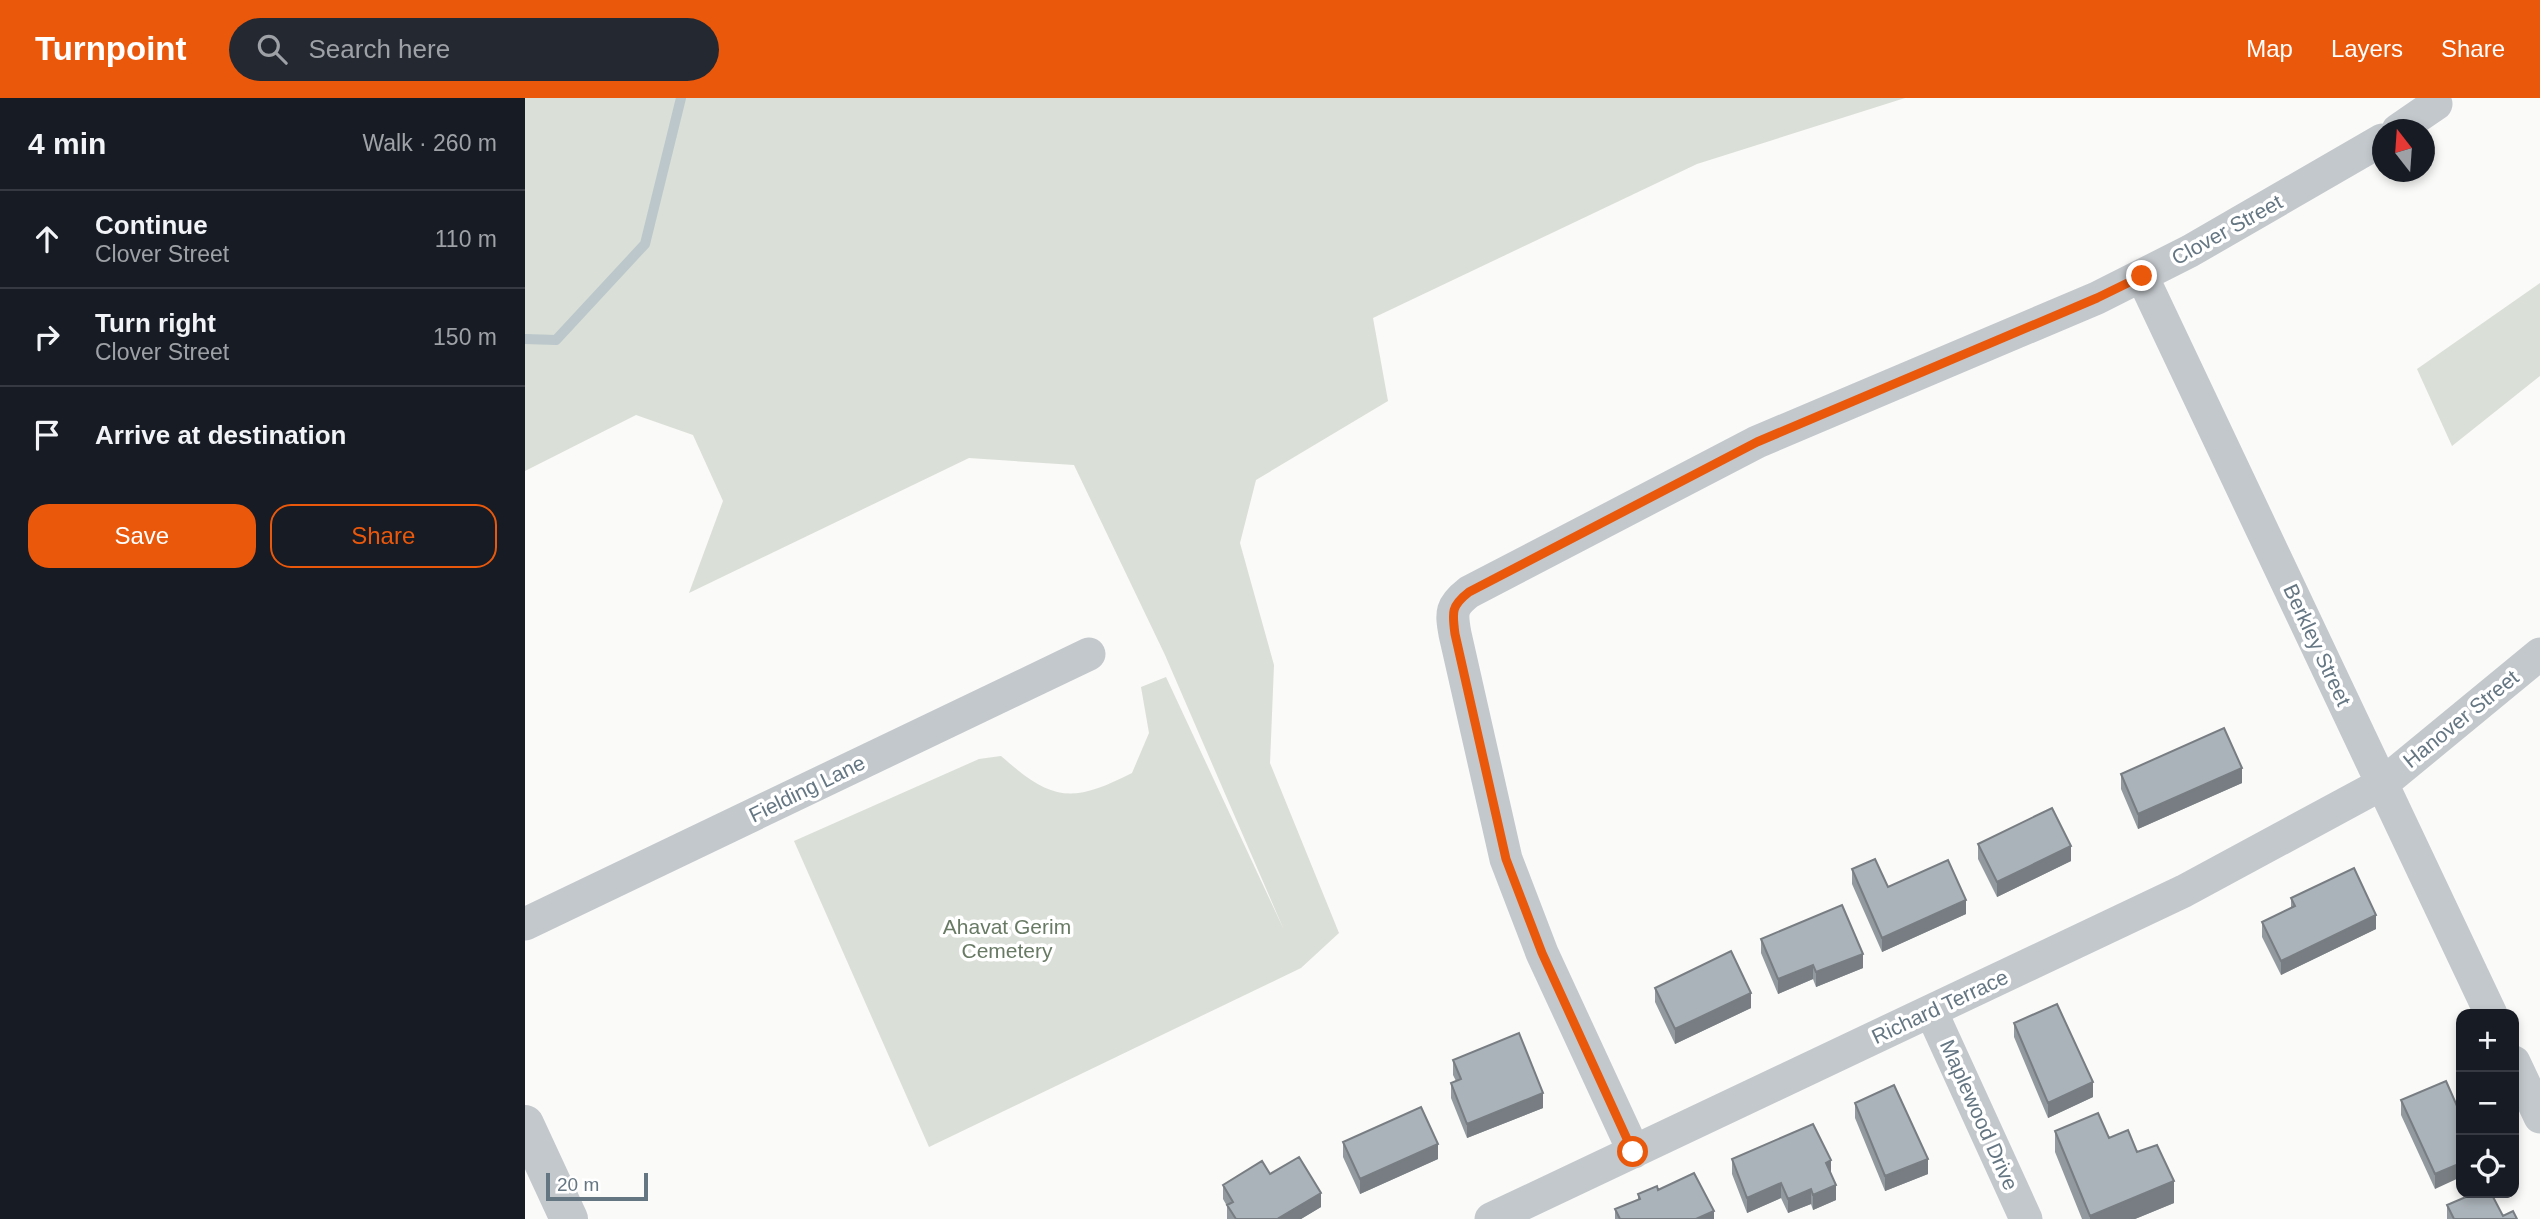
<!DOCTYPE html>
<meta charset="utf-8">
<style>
:root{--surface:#171b24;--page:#242831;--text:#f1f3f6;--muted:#9ea1a6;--line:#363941;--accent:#ea580c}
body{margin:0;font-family:Arial,sans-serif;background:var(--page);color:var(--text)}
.controls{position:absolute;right:21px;bottom:21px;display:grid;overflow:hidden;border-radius:14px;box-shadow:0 4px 10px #0003}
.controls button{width:63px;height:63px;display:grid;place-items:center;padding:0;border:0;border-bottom:2px solid var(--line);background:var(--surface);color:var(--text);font:35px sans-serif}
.compass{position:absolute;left:1847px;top:21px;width:63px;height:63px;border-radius:50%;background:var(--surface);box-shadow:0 4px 10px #0003;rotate:343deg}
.scale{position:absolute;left:21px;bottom:18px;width:102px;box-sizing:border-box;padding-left:7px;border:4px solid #657683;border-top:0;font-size:19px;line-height:24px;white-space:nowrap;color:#657683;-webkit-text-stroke:5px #fff;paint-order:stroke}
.stop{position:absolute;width:21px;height:21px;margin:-16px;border:5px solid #ea580c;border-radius:50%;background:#fff}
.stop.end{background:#ea580c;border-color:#fff;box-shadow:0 2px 7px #0008}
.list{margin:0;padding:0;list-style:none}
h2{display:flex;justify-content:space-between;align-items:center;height:91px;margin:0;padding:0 28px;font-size:30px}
h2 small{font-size:23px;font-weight:400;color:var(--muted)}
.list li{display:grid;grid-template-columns:46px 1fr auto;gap:21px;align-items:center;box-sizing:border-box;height:98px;padding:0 28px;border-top:2px solid var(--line)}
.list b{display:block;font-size:26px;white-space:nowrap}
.list p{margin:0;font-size:23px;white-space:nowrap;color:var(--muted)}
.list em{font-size:23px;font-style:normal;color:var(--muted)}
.actions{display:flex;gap:14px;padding:21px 28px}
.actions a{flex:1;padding:16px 0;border:2px solid var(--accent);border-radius:21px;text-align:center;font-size:24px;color:var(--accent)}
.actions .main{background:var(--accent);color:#fff}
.icon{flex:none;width:38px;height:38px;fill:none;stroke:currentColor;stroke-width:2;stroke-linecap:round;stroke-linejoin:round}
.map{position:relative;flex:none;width:2015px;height:1121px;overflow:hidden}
header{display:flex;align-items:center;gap:42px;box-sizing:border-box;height:98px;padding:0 35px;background:var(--accent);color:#fff}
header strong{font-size:33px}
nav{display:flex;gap:38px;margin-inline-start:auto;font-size:24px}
.search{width:490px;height:63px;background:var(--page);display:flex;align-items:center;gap:18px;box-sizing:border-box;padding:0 24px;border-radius:38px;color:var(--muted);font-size:26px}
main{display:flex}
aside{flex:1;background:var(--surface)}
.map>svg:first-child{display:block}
.green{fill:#dadfd7}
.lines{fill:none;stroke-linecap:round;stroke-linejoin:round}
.stream{stroke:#bbc7cb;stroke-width:10}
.minor{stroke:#c3c8cc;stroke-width:33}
.tertiary{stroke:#c3c8cc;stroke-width:38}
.wall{fill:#929a9f}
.shaded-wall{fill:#777d82}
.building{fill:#aab3b9;stroke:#777d82;stroke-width:2}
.route{stroke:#ea580c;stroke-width:9}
.labels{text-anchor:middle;stroke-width:7;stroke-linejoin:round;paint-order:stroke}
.street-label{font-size:21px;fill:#657683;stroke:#fff}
.park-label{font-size:21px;fill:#687a64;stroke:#fff}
</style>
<header>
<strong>Turnpoint</strong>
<div class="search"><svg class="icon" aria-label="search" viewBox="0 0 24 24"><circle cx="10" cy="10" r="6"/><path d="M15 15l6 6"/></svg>Search here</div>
<nav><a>Map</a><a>Layers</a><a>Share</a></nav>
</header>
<main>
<aside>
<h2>4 min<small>Walk · 260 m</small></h2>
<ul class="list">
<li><svg class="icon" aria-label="ahead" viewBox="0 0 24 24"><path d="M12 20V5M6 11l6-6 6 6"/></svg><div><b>Continue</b><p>Clover Street</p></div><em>110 m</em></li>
<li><svg class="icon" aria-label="right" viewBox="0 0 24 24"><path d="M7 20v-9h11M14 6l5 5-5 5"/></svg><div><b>Turn right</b><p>Clover Street</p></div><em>150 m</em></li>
<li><svg class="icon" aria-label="arrive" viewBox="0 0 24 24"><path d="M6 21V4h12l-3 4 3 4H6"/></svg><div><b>Arrive at destination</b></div></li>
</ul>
<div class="actions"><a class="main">Save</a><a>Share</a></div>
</aside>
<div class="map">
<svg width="2015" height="1121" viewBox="0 0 2015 1121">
<rect width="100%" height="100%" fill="#fafaf8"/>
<!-- green -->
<path class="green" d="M0,0H1380L1172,66L848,220L863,303L731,382L715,445L749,567L745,665L814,835L776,870L404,1049L269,743L454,661L476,658C527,703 546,706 607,675L624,635L616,589L641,579L759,832L640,557L549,367L444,360L164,495L198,403L168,337L111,317L0,373Z
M2015,185V278L1927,348L1892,271Z"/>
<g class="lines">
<!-- stream -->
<path class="stream" d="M0,241L31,242L120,146L156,0"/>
<!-- minor -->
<path class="minor" d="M1873,32L1911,6
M1617,178L1966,916
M0,826L564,556
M1406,913L1501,1121
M1989,964L2015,1019
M1109,1054L1017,855L981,761L930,536C926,514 926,508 944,494L1232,344L1572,200L1665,153L1857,42
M966,1121L1659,793L1857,686L2015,556"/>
<!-- tertiary -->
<path class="tertiary" d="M0,1026L44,1121"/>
</g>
<!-- wall -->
<path class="wall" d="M1596,676L1717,685L1613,731L1596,691Z
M1453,746L1546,763L1472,799L1453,761Z
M1327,771L1363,789L1441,816L1357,854L1327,786Z
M1766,800L1851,831L1756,877L1737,839V824L1766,810Z
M1236,841L1338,870L1291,889L1288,881L1253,896L1236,855Z
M1130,890L1226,910L1150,946L1130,904Z
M1489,925L1568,999L1523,1020L1489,939Z
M928,962L1018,1010L942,1040L926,1000V985L931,983L928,977Z
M1876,1002L1936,1017L1910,1091L1876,1017Z
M1330,1005L1403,1076L1360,1093L1330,1020Z
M1530,1033L1584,1040L1612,1054L1649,1105L1610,1121H1557L1530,1054Z
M818,1044L913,1061L835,1096L818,1059Z
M1207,1061L1306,1076L1311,1102L1288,1112L1286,1106L1263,1115L1256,1100L1222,1115L1207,1076Z
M745,1076L796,1109L776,1121H702V1108L698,1101V1087Z
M1133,1092L1189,1121H1090V1111L1113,1102V1096Z
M1922,1107L1978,1118L1992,1121H1922Z"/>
<!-- shaded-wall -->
<path class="shaded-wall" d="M1717,670V685L1613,731V716Z
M1546,748V763L1472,799V784Z
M1441,802V816L1357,854V840Z
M1851,817V831L1756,877V863Z
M1338,856V870L1291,889V874Z
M1288,867V881L1253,896V881Z
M1226,895V910L1150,946V931Z
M1568,984V999L1523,1020V1005Z
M1018,995V1010L942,1040V1026Z
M913,1046V1061L835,1096V1081Z
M1403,1061V1076L1360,1093V1078Z
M1306,1062V1077L1301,1065Z
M1936,1065V1079L1910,1091V1076Z
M1649,1083V1105L1610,1121H1565V1118Z
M1256,1085V1100L1222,1115V1100Z
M1311,1087V1102L1288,1112V1097Z
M1286,1091V1106L1263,1115V1101Z
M796,1095V1109L776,1121H754V1120Z
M1189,1113V1121H1171Z"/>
<!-- building -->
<path class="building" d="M1699,630L1717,670L1613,716L1596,676Z
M1527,710L1546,748L1472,784L1453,746Z
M1350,761L1363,789L1423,762L1441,802L1357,840L1327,771Z
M1829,770L1851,817L1756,863L1737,824L1770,808L1766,800Z
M1317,807L1338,856L1291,874L1288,867L1253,881L1236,841Z
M1206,853L1226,895L1150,931L1130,890Z
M1532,906L1568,984L1523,1005L1489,925Z
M994,935L1018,995L942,1026L926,985L936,981L928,962Z
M1921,983L1936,1017V1065L1910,1076L1876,1002Z
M1369,987L1403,1061L1360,1078L1330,1005Z
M896,1009L913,1046L835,1081L818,1044Z
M1573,1015L1584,1040L1603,1032L1612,1054L1632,1047L1649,1083L1565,1118L1530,1033Z
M1288,1026L1306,1062L1301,1065L1311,1087L1288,1097L1286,1091L1263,1101L1256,1085L1222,1100L1207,1061Z
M774,1059L796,1095L754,1120L755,1121H711L702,1107L708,1104L698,1087L737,1063L745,1076Z
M1169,1075L1189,1113L1171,1121H1095L1090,1111L1115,1101L1113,1096L1132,1088L1133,1092Z
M1950,1095H1966L1978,1118L1988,1113L1992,1121H1929L1922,1107Z"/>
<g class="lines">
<!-- route -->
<path class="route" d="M1108,1054L1017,855L981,761L930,536C927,514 926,508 944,494L1232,344L1572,200L1617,178"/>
</g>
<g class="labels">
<!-- street labels -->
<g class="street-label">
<text transform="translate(1702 132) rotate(-29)" y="7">Clover Street</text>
<text transform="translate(1792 547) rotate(65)" y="7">Berkley Street</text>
<text transform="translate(1936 621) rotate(-39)" y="7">Hanover Street</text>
<text transform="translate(282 691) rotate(-26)" y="7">Fielding Lane</text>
<text transform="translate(1415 909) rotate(-25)" y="7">Richard Terrace</text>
<text transform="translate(1454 1017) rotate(66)" y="7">Maplewood Drive</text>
</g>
<!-- park labels -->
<g class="park-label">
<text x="482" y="836">Ahavat Gerim<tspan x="482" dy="24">Cemetery</tspan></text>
</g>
</g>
</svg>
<div class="controls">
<button>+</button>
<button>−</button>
<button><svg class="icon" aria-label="locate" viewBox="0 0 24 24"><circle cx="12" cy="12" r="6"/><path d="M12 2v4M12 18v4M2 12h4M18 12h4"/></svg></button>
</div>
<svg class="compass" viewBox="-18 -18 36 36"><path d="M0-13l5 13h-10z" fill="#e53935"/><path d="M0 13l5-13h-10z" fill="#9ea1a6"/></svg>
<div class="scale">20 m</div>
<div class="stop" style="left:1108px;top:1054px"></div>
<div class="stop end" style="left:1617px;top:178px"></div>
</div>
</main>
